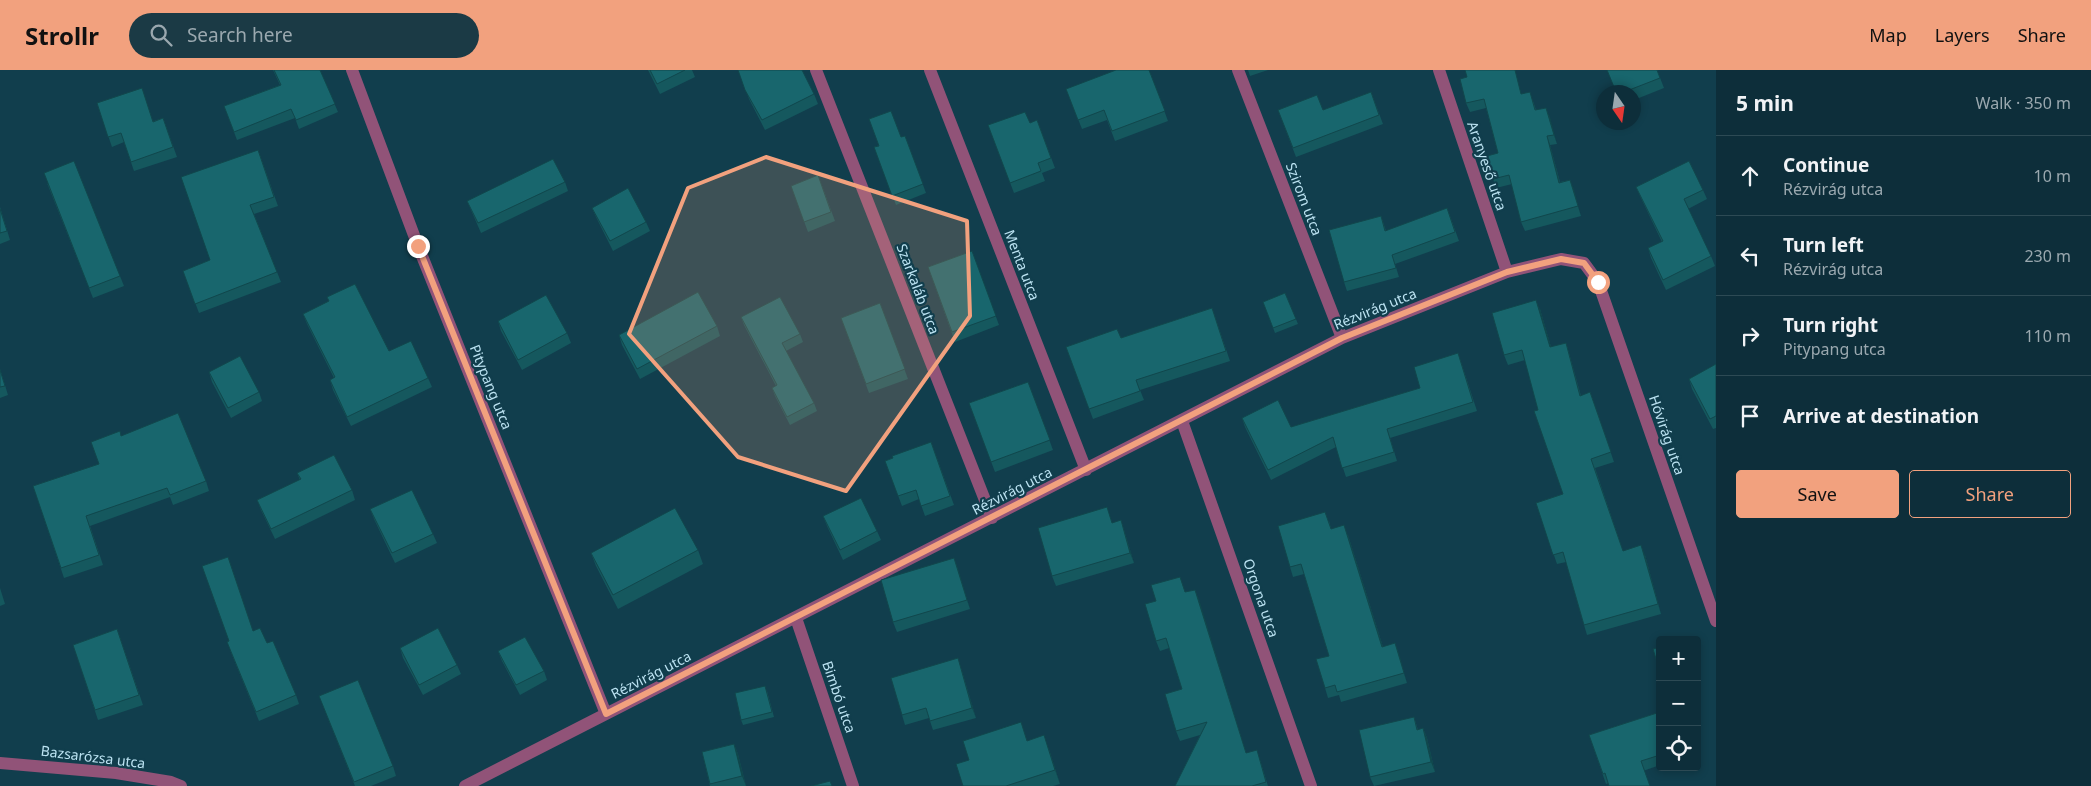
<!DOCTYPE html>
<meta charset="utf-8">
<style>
:root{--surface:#0d2e3a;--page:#1b3a45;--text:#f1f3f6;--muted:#9aa8af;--line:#2d4a54;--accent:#f2a17e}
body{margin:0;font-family:"Noto Sans",sans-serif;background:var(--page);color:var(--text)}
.controls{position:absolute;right:15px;bottom:15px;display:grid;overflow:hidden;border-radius:5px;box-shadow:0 2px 8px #0003}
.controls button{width:45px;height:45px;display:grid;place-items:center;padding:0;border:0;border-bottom:1px solid var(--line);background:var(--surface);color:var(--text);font:25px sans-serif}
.compass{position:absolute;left:1596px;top:15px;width:45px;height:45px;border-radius:50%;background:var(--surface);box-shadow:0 2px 8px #0003;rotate:167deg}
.stop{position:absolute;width:15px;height:15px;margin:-11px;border:4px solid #f2a17e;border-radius:50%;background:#fff}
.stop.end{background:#f2a17e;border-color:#fff;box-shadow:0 1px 5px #0008}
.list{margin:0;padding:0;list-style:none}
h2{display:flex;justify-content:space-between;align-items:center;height:65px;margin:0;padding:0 20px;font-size:21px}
h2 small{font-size:16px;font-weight:400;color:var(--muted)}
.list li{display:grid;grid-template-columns:32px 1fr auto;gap:15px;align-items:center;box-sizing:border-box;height:80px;padding:0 20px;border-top:1px solid var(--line)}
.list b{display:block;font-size:19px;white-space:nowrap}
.list p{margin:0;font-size:16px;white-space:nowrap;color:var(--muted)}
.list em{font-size:16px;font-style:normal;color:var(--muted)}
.actions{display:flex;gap:10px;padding:15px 20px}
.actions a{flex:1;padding:11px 0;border:1px solid var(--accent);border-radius:5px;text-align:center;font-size:18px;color:var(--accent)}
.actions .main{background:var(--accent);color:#111}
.icon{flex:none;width:28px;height:28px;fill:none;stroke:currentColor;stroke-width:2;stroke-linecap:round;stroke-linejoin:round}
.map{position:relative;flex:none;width:1716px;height:716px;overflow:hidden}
header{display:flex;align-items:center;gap:30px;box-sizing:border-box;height:70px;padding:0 25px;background:var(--accent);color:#111}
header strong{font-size:24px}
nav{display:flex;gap:28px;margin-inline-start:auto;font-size:18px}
.search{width:350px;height:45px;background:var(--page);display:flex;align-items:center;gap:12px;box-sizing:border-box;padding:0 18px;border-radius:28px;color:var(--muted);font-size:19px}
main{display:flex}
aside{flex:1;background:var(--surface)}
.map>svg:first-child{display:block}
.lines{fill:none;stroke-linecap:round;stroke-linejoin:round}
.minor{stroke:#915378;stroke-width:12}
.wall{fill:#15585e}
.shaded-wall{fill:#11474c}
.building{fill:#18666d;stroke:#11474c}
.route{stroke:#f2a17e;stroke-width:6}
.marked{fill:#f2a17e;fill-opacity:0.2;stroke:#f2a17e;stroke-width:4;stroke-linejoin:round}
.labels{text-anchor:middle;stroke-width:4.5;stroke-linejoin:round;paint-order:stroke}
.street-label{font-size:14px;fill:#bce3f2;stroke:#113e4d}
</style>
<header>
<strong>Strollr</strong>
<div class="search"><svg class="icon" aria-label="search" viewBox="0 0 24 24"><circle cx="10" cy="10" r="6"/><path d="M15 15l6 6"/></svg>Search here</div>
<nav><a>Map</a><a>Layers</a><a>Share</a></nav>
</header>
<main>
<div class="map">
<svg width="1716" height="716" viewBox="0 0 1716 716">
<rect width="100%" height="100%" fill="#113e4d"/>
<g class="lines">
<!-- minor -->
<path class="minor" d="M352,0L418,176L606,644
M816,0L992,448
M930,0L1086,400
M1238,0L1342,268
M1439,0L1507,202
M1182,351L1311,716
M796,548L853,716
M0,693L116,703L171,712L181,716
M465,716L1342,268L1507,202L1561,189L1584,193L1598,212L1716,551"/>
</g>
<!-- wall -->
<path class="wall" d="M273,0H320L338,42L299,59L295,48L237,70L224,36L280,15Z
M648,0H692L695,7L660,24Z
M738,0L814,24L818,34L765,60L749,29Z
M1149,0L1168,51L1115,71L1107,50L1082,59L1066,19Z
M1248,0H1268L1250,6Z
M1657,0L1664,18L1634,30V22H1615Z
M1467,7L1522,24L1533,31L1536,40L1546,38L1557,74L1550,75L1560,112L1570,110L1581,146L1525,161L1521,152L1512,114L1496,118L1493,109L1498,83L1486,38L1470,42L1466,33Z
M1371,22L1383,54L1296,87L1278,40H1323Z
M97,33L154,51L163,48L177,87L134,101L124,72L112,77Z
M1037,50L1055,98L1042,103L1045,111L1014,123L988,55L1030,53Z
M905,66L926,123L896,135L874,77Z
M258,80L278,136L254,144L281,212L199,243L183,201L210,190Z
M818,105L835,151L808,162L791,116Z
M565,112L568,121L481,163L471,140L467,131Z
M47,113L120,206L124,216L93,228Z
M1636,117L1703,120L1707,129L1688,139L1711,186L1715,196L1666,220L1651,188L1648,178L1662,172L1640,126Z
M0,137L10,170L0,174Z
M592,138L646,152L650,161L613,181L596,147Z
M1447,138L1459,171L1395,194L1399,207L1347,221L1344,212L1381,146L1386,161Z
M972,181L999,255L955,272L928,197Z
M1285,223L1298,254L1275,263L1263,232Z
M327,227L389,281L428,308L432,317L351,356L333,320L330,310L334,308L307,254L303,244L329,232Z
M880,233L908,309L869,323L841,248Z
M1212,238L1230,291L1140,320L1144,330L1093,349L1066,277L1121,268Z
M1540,239L1551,277L1566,273L1569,283L1581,326L1590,322L1614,392L1595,398L1623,481L1645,485L1661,544L1587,565L1584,555L1566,492L1557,494L1536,433L1563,424L1538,340L1525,290L1508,295L1504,285Z
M741,247L800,264L803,272L786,281L814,333L817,341L790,355L775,326L772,318L776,316L744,255Z
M498,251L567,263L571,273L522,300L501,261Z
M717,256L720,266L640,309L622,275L619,265Z
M1458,283L1477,341L1390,368L1397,391L1346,407L1336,377L1271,410L1245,357L1242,348L1291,357L1420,318Z
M1716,294V358L1713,359L1692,319L1689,309Z
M0,299L8,325L0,328Z
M209,302L259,322L262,331L231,348L212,312Z
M1028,312L1053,380L995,402L969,333Z
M121,366L206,411L209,421L173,435L170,427L90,456L103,495L64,508L33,416L99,394Z
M931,372L954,435L925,446L919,429L902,436L885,391Z
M297,403L352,420L355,430L275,469L261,440L257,430L300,410Z
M370,439L433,464L437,473L395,493L374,449Z
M823,446L877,461L881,470L843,490L827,456Z
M1121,450L1134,493L1056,516L1052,506L1113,453Z
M1329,451L1331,459L1348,465L1383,577L1395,573L1407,613L1341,632L1339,625L1328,628L1325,618L1329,586L1304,504L1293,507L1290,497Z
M698,480L703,494L618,539L596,496L591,483Z
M954,488L970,539L897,562L893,552Z
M0,518L5,534L0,536Z
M1195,520L1246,683L1260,690L1268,716H1175L1200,665L1180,671L1176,661L1182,619L1169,578L1160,581L1156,571L1186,522Z
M117,559L143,635L98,650L73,575Z
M253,561L267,573L296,625L299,634L259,651L230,580Z
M400,578L457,595L461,604L423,625L403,588Z
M498,581L544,601L547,610L520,625L502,591Z
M961,598L976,648L933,660L929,648L905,655L902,645Z
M767,621L774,647L743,655L741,650Z
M323,636L393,696L396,706L371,716H355Z
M1660,642V695L1606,714L1589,665Z
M1414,647L1418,660L1423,658L1427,668L1435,702L1374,716L1370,707Z
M1028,670L1049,679L1060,714L1053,716H963Z
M734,674L738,684L746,716H710L702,682Z"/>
<!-- shaded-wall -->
<path class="shaded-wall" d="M1546,38L1550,47L1557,74L1554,65Z
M1547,66L1550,75L1562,122L1559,113Z
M1570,110L1574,119L1581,146L1578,136Z
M1536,230L1540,239L1554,287L1550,277Z
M1566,273L1569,283L1583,336L1580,326Z
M1121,450L1124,460L1134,493L1130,483Z
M1344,455L1348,465L1386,587L1382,577Z
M1641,475L1645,485L1661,544L1658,534Z
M954,488L958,498L970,539L967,530Z
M1195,520L1199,529L1249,693L1246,683Z
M1395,573L1399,583L1407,613Z
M958,588L976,648L972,638Z
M1423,658L1427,668L1435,702L1431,692Z
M1044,665L1049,679L1060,714L1055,700Z
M734,674L738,684L746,716L742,706Z"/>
<!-- building -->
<path class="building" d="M274,0H320L335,34L296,50L291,39L234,62L224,36L281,15Z
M650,0H685L657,14Z
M738,0H802L814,24L762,50L745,20Z
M1116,0H1149L1165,41L1112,61L1104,40L1078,50L1066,19Z
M1465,0H1515L1521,24L1530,22L1535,40L1546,38L1554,65L1547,66L1559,113L1570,110L1578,136L1521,152L1509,105L1493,109L1487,86L1498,83L1484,29L1466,33L1460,9L1467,7Z
M1607,0H1657L1660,8L1624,22H1616Z
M142,18L153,52L163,48L173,77L131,92L121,63L108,67L97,33Z
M1371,22L1379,45L1293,78L1278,40L1317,25L1323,40Z
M891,41L901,67L905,66L923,114L892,126L874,77L879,76L869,49Z
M1025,42L1030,53L1037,50L1051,88L1038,93L1041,101L1010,113L988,55Z
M258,80L274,127L250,135L277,202L195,234L183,201L210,190L181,107Z
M553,89L565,112L478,153L467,131Z
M74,91L120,206L89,218L44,103Z
M1689,91L1703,120L1684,129L1711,186L1663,210L1648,178L1663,171L1636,117Z
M818,105L831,142L804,152L791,116Z
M628,118L646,152L610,171L592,138Z
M1447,138L1455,162L1392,185L1396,198L1344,212L1329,160L1381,146L1385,161Z
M0,139L7,161L0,163Z
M972,181L996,246L952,262L928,197Z
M355,214L389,281L411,271L428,308L347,347L330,310L335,307L303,244L329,231L327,227Z
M698,222L717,256L637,299L619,265Z
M1285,223L1296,249L1273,258L1263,232Z
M546,225L567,263L518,290L498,251Z
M780,227L800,264L782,273L814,333L787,347L772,318L777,315L741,247Z
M1536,230L1550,277L1566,273L1580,326L1590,322L1611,382L1591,389L1623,481L1641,475L1658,534L1584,555L1563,482L1553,485L1536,433L1563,424L1534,341L1538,340L1522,280L1504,285L1492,243Z
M880,233L905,299L866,314L841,248Z
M1212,238L1226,281L1136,310L1140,321L1089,339L1066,277L1117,259L1121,268Z
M1458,283L1473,332L1387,359L1394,382L1342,398L1333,367L1268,400L1242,348L1278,330L1291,357L1420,318L1414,297Z
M240,286L259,322L228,338L209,302Z
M1716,294V346L1710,349L1689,309Z
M0,300L5,316L0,317Z
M1028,312L1050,370L991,392L969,333Z
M178,343L206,411L170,425L167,418L86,446L99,485L61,498L33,416L99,394L91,372L120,361L121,366Z
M931,372L950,426L921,436L916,420L898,426L885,391L893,388L892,386Z
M334,385L352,420L271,459L257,430L301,409L297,403Z
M412,420L433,464L392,483L370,439Z
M861,428L877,461L840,480L823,446Z
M1107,437L1112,453L1121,450L1130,483L1052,506L1038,458Z
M675,438L698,480L613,525L591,483Z
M1325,442L1331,459L1344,455L1382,577L1395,573L1404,603L1337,622L1335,615L1325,618L1316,589L1329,586L1301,494L1290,497L1278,456Z
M228,487L253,561L260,558L267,573L273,571L296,625L256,642L227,572L229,571L202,496Z
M954,488L967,530L893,552L881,510Z
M1180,507L1185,522L1195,520L1246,683L1257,680L1266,712L1252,716H1175L1207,652L1176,661L1165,624L1182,619L1166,568L1156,571L1145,534L1156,531L1151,515Z
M438,558L457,595L419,615L400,578Z
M117,559L139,625L95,640L73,575Z
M525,567L544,601L516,615L498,581Z
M1660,577V602L1653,579Z
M958,588L972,638L930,651L926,638L902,645L891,608Z
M358,610L393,696L354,712L319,626Z
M765,616L772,642L741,650L735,623Z
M1660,642V685L1641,691L1650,716H1609L1605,703L1603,704L1589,665Z
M1414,647L1417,660L1423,658L1431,692L1370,707L1359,660Z
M1021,652L1027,671L1044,665L1055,700L1006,716H963L956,694L969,690L963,671Z
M734,674L742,706L710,714L702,682Z
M830,711L832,716H811Z"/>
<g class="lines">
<!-- route -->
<path class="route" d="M418,176L606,644L1342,268L1507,202L1561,189L1584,193L1598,212"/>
</g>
<!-- marked area -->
<path class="marked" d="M766,87L967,151L970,246L846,421L738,387L629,264L688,118Z"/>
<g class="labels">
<!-- street labels -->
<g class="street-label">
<text transform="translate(1487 96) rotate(71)" y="5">Aranyeső utca</text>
<text transform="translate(1304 129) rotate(69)" y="5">Szirom utca</text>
<text transform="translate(1022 195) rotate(69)" y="5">Menta utca</text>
<text transform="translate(918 219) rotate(69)" y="5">Szarkaláb utca</text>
<text transform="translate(1375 239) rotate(-22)" y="5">Rézvirág utca</text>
<text transform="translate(491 317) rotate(68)" y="5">Pitypang utca</text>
<text transform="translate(1667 365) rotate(71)" y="5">Hóvirág utca</text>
<text transform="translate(1012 421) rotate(-27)" y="5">Rézvirág utca</text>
<text transform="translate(1261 528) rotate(71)" y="5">Orgona utca</text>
<text transform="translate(651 605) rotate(-27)" y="5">Rézvirág utca</text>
<text transform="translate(839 627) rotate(71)" y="5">Bimbó utca</text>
<text transform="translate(93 687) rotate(7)" y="5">Bazsarózsa utca</text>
</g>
</g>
</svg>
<div class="controls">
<button>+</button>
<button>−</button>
<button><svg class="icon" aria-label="locate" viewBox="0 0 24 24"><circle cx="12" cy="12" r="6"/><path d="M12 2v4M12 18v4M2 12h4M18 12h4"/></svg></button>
</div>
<svg class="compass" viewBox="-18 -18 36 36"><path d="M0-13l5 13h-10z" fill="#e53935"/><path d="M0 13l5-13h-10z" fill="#9aa8af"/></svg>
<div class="stop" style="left:1598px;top:212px"></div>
<div class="stop end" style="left:418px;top:176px"></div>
</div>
<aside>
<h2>5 min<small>Walk · 350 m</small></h2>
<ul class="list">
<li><svg class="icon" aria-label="ahead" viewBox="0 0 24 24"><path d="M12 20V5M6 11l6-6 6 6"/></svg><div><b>Continue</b><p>Rézvirág utca</p></div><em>10 m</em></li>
<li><svg class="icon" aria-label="left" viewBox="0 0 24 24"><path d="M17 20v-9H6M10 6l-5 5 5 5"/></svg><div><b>Turn left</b><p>Rézvirág utca</p></div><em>230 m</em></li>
<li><svg class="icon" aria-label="right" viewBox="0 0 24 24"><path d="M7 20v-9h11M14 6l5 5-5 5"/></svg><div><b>Turn right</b><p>Pitypang utca</p></div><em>110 m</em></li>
<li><svg class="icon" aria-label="arrive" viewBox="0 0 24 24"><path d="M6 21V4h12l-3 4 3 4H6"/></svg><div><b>Arrive at destination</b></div></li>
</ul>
<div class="actions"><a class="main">Save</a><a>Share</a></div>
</aside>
</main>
